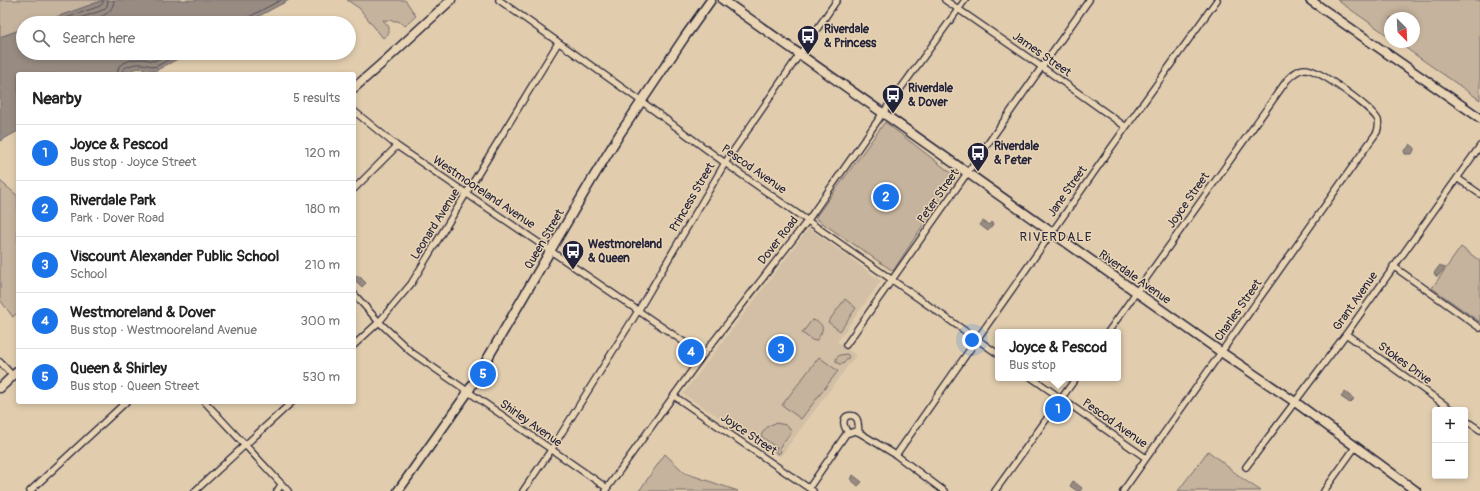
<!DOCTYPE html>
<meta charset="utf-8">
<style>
:root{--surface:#fff;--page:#f6f6f6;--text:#222;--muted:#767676;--line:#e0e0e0;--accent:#1a73e8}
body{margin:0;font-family:Pangolin,sans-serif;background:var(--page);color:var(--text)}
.controls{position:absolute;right:12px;bottom:12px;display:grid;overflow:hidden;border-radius:4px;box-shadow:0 2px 6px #0003}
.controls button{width:36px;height:36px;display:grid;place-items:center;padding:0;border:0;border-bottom:1px solid var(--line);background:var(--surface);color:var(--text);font:20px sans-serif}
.compass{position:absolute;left:1384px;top:12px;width:36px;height:36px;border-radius:50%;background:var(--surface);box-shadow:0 2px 6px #0003;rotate:156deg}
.you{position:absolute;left:972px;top:340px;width:14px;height:14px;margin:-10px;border:3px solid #fff;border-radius:50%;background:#1a73e8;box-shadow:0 0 0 6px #1a73e833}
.badge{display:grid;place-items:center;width:26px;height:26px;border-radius:50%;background:var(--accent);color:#fff;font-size:13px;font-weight:700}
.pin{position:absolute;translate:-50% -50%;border:2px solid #fff;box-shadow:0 1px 4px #0006}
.popup{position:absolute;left:995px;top:329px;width:126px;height:52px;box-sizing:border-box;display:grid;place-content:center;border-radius:4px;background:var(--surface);filter:drop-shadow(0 1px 3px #0005);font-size:13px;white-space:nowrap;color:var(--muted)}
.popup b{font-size:15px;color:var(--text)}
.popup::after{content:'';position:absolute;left:50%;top:100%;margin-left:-8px;border:8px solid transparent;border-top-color:var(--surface)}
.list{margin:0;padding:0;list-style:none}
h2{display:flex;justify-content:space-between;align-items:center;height:52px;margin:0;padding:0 16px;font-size:17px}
h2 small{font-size:13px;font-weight:400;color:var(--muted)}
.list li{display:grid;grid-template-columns:26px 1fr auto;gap:12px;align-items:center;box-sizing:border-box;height:56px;padding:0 16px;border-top:1px solid var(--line)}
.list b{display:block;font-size:15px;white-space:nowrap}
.list p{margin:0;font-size:13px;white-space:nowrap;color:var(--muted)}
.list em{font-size:13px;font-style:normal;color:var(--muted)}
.icon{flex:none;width:22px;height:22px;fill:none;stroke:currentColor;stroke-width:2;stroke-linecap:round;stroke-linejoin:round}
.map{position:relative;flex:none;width:1480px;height:491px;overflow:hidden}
.search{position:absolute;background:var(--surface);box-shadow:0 2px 6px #0003;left:16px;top:16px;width:340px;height:44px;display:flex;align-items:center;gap:10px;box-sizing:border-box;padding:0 14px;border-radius:22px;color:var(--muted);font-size:15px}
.panel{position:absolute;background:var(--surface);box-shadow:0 2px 6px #0003;left:16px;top:72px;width:340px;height:332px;border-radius:4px}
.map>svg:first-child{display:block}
.built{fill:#d2bfa5}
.green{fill:#c5b39d;stroke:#746a6c}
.water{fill:#988c82;stroke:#696266}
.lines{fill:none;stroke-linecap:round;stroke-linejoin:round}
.shore{stroke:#514c57;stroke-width:1}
.street-casing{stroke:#22223b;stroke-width:8}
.secondary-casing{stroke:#22223b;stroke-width:11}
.street{stroke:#e9d4b3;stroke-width:5.5}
.secondary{stroke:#e9d4b3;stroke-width:8}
.labels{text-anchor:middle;stroke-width:3;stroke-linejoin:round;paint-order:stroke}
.poi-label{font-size:12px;font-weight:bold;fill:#22223b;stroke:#e9d4b3;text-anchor:start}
.street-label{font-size:12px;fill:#22223b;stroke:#e9d4b3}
.neighbourhood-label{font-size:13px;letter-spacing:1px;fill:#22223b;stroke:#e9d4b3}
</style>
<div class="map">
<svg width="1480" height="491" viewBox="0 0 1480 491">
<rect width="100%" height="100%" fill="#e1cdae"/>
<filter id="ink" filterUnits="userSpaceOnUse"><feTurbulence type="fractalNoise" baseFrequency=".025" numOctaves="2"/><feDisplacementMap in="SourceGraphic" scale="8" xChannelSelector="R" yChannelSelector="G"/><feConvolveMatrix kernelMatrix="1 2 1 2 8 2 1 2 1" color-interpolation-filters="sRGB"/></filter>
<g filter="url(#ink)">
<!-- built -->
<path class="built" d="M809,228L881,281L837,342L856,355L780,457L683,394Z"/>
<!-- green -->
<path class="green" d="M0,0H104L40,23H23V29L0,37Z
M347,0H404L406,1L416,16L405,26L398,21L383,20L389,27V33L383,38L359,8Z
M1337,0H1480V100L1397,42H1414V18H1390V37Z
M885,122L955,176L893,271L815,218Z
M0,181L18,196V312L13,317L0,300Z
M1461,247L1480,261V322L1432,288Z
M845,299L856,308L840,331L828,322Z
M812,320C826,323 824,331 816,341L812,340L802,333Z
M847,354L849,357L843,364H839L836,362V358L840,355Z
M819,357L838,371L801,419L782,405Z
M776,423L786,425L792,431L779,448L781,451L780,453L777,454L775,451L777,448L761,436C764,429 768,425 776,423Z
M1208,451L1243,479L1261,491H1178Z
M665,454L685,473L738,491H639Z"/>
<!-- water -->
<path class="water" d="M104,0H289L246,23H40Z
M23,29V53H189L155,71C143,67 134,67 123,74H18V131L0,141V37Z
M1410,144L1415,148L1412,154H1405L1404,150L1407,149Z
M983,221L989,225L991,222L993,224L988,231L980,225Z
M1440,265L1445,268L1438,276H1436L1434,273Z
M358,275L366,283L362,287L354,279Z
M1345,392L1354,399L1350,403L1341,397Z
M853,475L862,482L858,486L851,480Z
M1073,481L1082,488L1080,491H1077L1070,486Z"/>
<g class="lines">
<!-- shore -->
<path class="shore" d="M52,23L100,6L103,3V0
M66,23L103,10L107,6L108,0
M84,23C97,18 113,16 114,0
M245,23L247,18L281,0
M117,74L119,66C130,58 141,58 154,61L170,53
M122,74L123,69C135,62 142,63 155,67L181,53"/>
<!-- street casing -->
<g class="street-casing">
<path id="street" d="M499,0L641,101L725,163L998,354
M945,0L1042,67L1126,127
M354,111L397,146L703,355
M1457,178L1480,194
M354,189L397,146
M1393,266L1480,328
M354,294L379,322L411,352L607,488
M1108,332L1287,80C1292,75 1298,69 1305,69C1319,69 1372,108 1378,120C1379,124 1378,129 1377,132L1123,491
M1346,334L1452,410
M354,345L379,322L411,284L558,43
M846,345L1089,0
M0,362L13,376
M1032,378L1146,458
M674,396L813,491
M205,402L288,491
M1465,420L1480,430
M848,433C846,430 843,425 844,421C845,414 854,414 857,419C859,423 858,428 859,432
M896,455L1111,148L1217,0
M1246,467L1346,334L1480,146
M809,488L846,434L855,431L860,433L896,455L944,491
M30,491L126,402
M195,491L292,402
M277,491L281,485
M523,491L551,450L638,311L725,163L837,0
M605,491L703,355L808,220L883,113L965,0
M995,491L1076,378
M1324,491L1356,446"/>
</g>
<!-- secondary casing -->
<g class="secondary-casing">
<path id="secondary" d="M723,0L1221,352L1295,402L1416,491
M1310,0L1480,118
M354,88L388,58L451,0
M0,388L18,371
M398,491L468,392L591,181L621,132L684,38L711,0"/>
</g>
<!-- street -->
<use href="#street" class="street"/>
<!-- secondary -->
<use href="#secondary" class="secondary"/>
</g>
</g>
<!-- icons -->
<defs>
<g id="bus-pin" transform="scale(1.15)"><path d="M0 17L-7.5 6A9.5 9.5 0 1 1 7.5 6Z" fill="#22223b" stroke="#e9d4b3"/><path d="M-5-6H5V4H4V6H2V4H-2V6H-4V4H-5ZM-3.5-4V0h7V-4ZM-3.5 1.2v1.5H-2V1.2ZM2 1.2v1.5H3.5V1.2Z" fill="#fff"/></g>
</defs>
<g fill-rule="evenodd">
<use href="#bus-pin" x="808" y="36"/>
<use href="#bus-pin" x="893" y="95"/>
<use href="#bus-pin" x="978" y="153"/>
<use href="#bus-pin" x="573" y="251"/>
</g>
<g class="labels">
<!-- poi labels -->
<g class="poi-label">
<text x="824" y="33">Riverdale<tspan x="824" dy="14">&amp; Princess</tspan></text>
<text x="908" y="92">Riverdale<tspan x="908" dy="14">&amp; Dover</tspan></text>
<text x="994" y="150">Riverdale<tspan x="994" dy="14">&amp; Peter</tspan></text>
<text x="588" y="248">Westmoreland<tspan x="588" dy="14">&amp; Queen</tspan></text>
</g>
<!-- street labels -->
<g class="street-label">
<text transform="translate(1042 54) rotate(35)" y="4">James Street</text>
<text transform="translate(754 169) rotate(35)" y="4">Pescod Avenue</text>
<text transform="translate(1067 191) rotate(-55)" y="4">Jane Street</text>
<text transform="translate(484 192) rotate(34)" y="4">Westmooreland Avenue</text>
<text transform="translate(938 196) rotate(-55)" y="4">Peter Street</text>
<text transform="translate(692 197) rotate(-60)" y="4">Princess Street</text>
<text transform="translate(1188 200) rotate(-55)" y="4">Joyce Street</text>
<text transform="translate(435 224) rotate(-58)" y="4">Leonard Avenue</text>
<text transform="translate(544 239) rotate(-60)" y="4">Queen Street</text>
<text transform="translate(778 240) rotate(-52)" y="4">Dover Road</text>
<text transform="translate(1135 277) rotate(35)" y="4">Riverdale Avenue</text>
<text transform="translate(1355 301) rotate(-55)" y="4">Grant Avenue</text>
<text transform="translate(1238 310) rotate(-55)" y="4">Charles Street</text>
<text transform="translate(1405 363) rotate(36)" y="4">Stokes Drive</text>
<text transform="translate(531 423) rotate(35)" y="4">Shirley Avenue</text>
<text transform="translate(1115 423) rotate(35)" y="4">Pescod Avenue</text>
<text transform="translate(749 434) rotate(34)" y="4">Joyce Street</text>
</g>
<!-- neighbourhood labels -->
<g class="neighbourhood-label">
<text x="1056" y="241">RIVERDALE</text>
</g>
</g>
</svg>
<div class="controls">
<button>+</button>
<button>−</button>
</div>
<svg class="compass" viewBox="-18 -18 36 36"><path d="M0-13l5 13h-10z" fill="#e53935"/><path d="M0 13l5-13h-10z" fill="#767676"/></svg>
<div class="you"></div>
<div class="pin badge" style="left:1058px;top:409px">1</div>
<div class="popup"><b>Joyce &amp; Pescod</b>Bus stop</div>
<div class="pin badge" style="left:886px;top:197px">2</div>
<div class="pin badge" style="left:781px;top:349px">3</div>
<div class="pin badge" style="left:691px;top:352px">4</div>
<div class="pin badge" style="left:483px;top:374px">5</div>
<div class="search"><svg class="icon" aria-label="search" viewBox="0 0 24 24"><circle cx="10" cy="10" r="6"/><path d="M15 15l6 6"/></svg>Search here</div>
<section class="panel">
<h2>Nearby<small>5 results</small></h2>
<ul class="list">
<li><span class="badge">1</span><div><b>Joyce &amp; Pescod</b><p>Bus stop · Joyce Street</p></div><em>120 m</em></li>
<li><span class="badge">2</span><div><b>Riverdale Park</b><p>Park · Dover Road</p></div><em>180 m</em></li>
<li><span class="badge">3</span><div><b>Viscount Alexander Public School</b><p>School</p></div><em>210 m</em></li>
<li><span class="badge">4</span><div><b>Westmoreland &amp; Dover</b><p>Bus stop · Westmooreland Avenue</p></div><em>300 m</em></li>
<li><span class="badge">5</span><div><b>Queen &amp; Shirley</b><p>Bus stop · Queen Street</p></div><em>530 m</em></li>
</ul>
</section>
</div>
